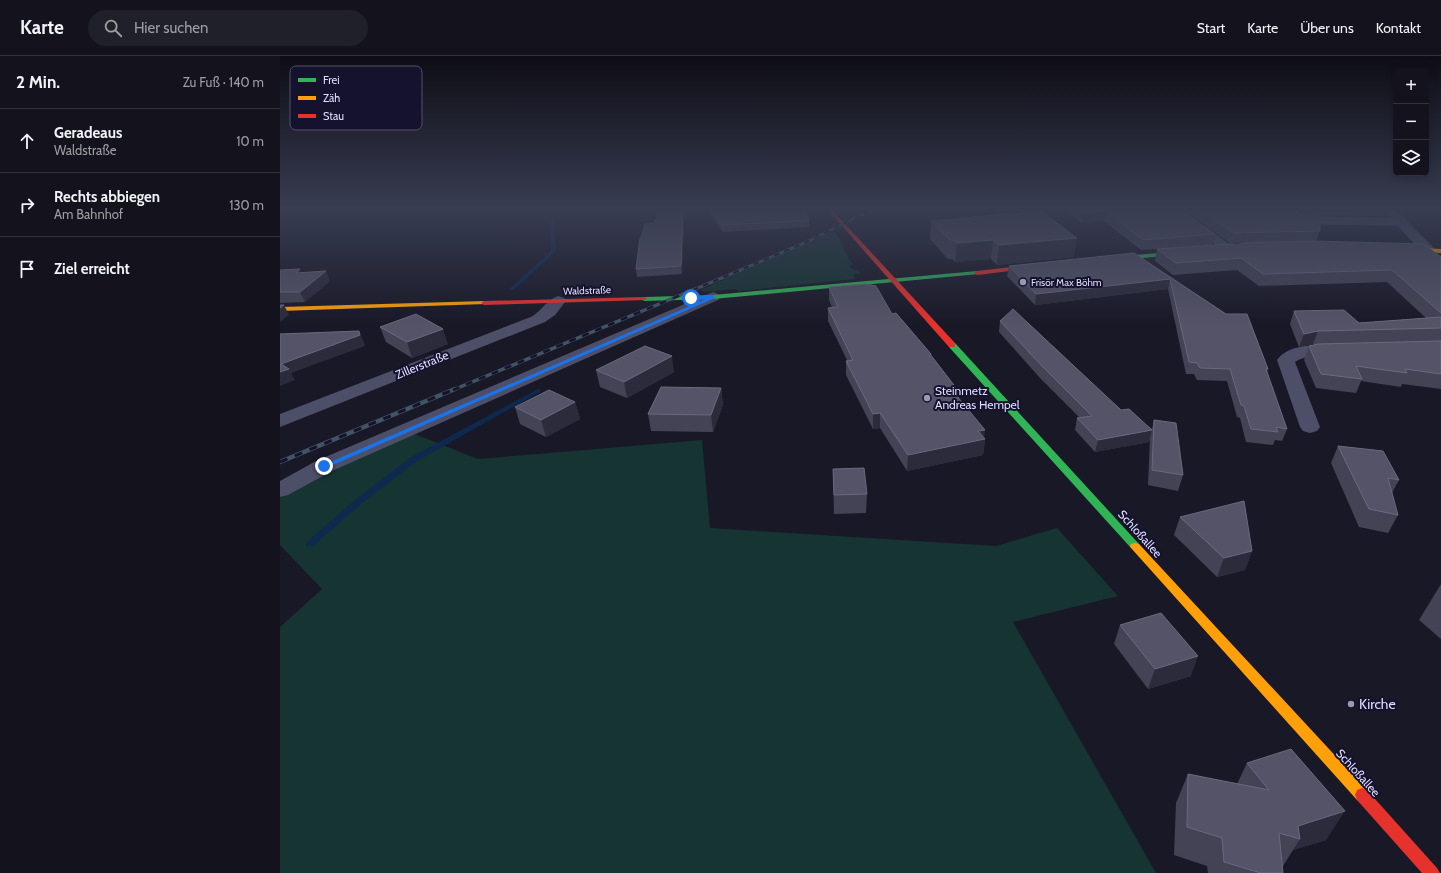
<!DOCTYPE html>
<html lang="de">
<meta charset="utf-8">
<style>
:root{--surface:#13121d;--page:#20202a;--text:#f1f3f6;--muted:#9d9ea4;--line:#32323b}
body{margin:0;font-family:Cabin,sans-serif;background:var(--page);color:var(--text)}
.controls{position:absolute;right:12px;top:12px;display:grid;overflow:hidden;border-radius:6px;box-shadow:0 2px 10px #0003}
.controls button{width:36px;height:36px;display:grid;place-items:center;padding:0;border:0;border-bottom:1px solid var(--line);background:var(--surface);color:var(--text);font:20px sans-serif}
.stop{position:absolute;width:12px;height:12px;margin:-9px;border:3px solid #1a73e8;border-radius:50%;background:#fff}
.stop.end{background:#1a73e8;border-color:#fff;box-shadow:0 1px 4px #0008}
.list{margin:0;padding:0;list-style:none}
h2{display:flex;justify-content:space-between;align-items:center;height:52px;margin:0;padding:0 16px;font-size:17px}
h2 small{font-size:13px;font-weight:400;color:var(--muted)}
.list li{display:grid;grid-template-columns:26px 1fr auto;gap:12px;align-items:center;box-sizing:border-box;height:64px;padding:0 16px;border-top:1px solid var(--line)}
.list b{display:block;font-size:15px;white-space:nowrap}
.list p{margin:0;font-size:13px;white-space:nowrap;color:var(--muted)}
.list em{font-size:13px;font-style:normal;color:var(--muted)}
.icon{flex:none;width:22px;height:22px;fill:none;stroke:currentColor;stroke-width:2;stroke-linecap:round;stroke-linejoin:round}
.map{position:relative;flex:none;width:1161px;height:817px;overflow:hidden}
header{display:flex;align-items:center;gap:24px;box-sizing:border-box;height:56px;padding:0 20px;background:var(--surface);border-bottom:1px solid var(--line)}
header strong{font-size:19px}
nav{display:flex;gap:22px;margin-inline-start:auto;font-size:14px}
.search{width:280px;height:36px;background:var(--page);display:flex;align-items:center;gap:10px;box-sizing:border-box;padding:0 14px;border-radius:22px;color:var(--muted);font-size:15px}
main{display:flex}
aside{flex:1;background:var(--surface)}
.map>svg:first-child{display:block}
.green{fill:#153432}
.lines{fill:none;stroke-linecap:round;stroke-linejoin:round}
.stream{fill:#0e294d;fill-rule:evenodd}
.street{fill:#4d4e68;fill-rule:evenodd}
.fast{fill:#30b455;fill-rule:evenodd}
.slow{fill:#ff9f0a;fill-rule:evenodd}
.jam{fill:#e5322d;fill-rule:evenodd}
.rail-far2-casing{stroke:#405464;stroke-width:3}
.rail-far1-casing{stroke:#405464;stroke-width:3.5}
.rail-casing{stroke:#405464;stroke-width:4.5}
.rail-far2{stroke:#14122d;stroke-width:2;stroke-dasharray:5.5;stroke-linecap:butt}
.rail-far1{stroke:#14122d;stroke-width:2.5;stroke-dasharray:7;stroke-linecap:butt}
.rail{stroke:#14122d;stroke-width:3;stroke-dasharray:8;stroke-linecap:butt}
.wall{fill:#444355}
.shaded-wall{fill:#2c2b3b}
.building{fill:#545367;stroke:#6a697f}
.route{fill:#1a73e8}
.poi-dot{fill:#9a99b3;stroke:#14122d;stroke-width:1.5}
.labels{text-anchor:middle;stroke-width:4;stroke-linejoin:round;paint-order:stroke}
.far-poi-label{font-size:10px;fill:#dfdeff;stroke:#14122d;text-anchor:start}
.far-street-label{font-size:10px;fill:#dfdeff;stroke:#14122d}
.street-label{font-size:12px;fill:#dfdeff;stroke:#14122d}
.poi-label{font-size:12px;fill:#dfdeff;stroke:#14122d;text-anchor:start}
.near-poi-label{font-size:14px;fill:#dfdeff;stroke:#14122d;text-anchor:start}
.key{fill:#14122d;stroke:#514f6c;stroke-width:1}
.key-label{font-size:11px;fill:#dfdeff}
</style>
<header>
<strong>Karte</strong>
<div class="search"><svg class="icon" aria-label="search" viewBox="0 0 24 24"><circle cx="10" cy="10" r="6"/><path d="M15 15l6 6"/></svg>Hier suchen</div>
<nav><a>Start</a><a>Karte</a><a>Über uns</a><a>Kontakt</a></nav>
</header>
<main>
<aside>
<h2>2 Min.<small>Zu Fuß · 140 m</small></h2>
<ul class="list">
<li><svg class="icon" aria-label="ahead" viewBox="0 0 24 24"><path d="M12 20V5M6 11l6-6 6 6"/></svg><div><b>Geradeaus</b><p>Waldstraße</p></div><em>10 m</em></li>
<li><svg class="icon" aria-label="right" viewBox="0 0 24 24"><path d="M7 20v-9h11M14 6l5 5-5 5"/></svg><div><b>Rechts abbiegen</b><p>Am Bahnhof</p></div><em>130 m</em></li>
<li><svg class="icon" aria-label="arrive" viewBox="0 0 24 24"><path d="M6 21V4h12l-3 4 3 4H6"/></svg><div><b>Ziel erreicht</b></div></li>
</ul>
</aside>
<div class="map">
<svg width="1161" height="817" viewBox="0 0 1161 817">
<rect width="100%" height="100%" fill="#191827"/>
<!-- green -->
<path class="green" d="M600,154H635L616,158L588,159Z
M554,175C563,186 564,197 573,209L569,210L573,214H578L581,217L573,219L575,223L459,235L455,233L425,236L420,234Z
M127,375L198,403L422,384L430,472L716,490L777,472L838,540L733,566L876,817H0V571L42,533L0,489V434Z"/>
<g class="lines">
<!-- stream -->
<path class="stream" d="M253,154H258L274,163L276,195L234,234H230V232L271,195L270,164Z
M258,333L260,334L261,335L260,336L137,405L81,448L33,490H27L25,488L27,486L75,444L131,401Z"/>
<!-- street -->
<path class="street" d="M889,154H902L959,195L957,198L952,199L947,198Z
M1106,154H1116L1152,190L1154,193L1152,196H1142L1118,170L1020,168L1016,167L1014,164L1016,161L1020,160L1111,162L1105,155Z
M433,236L438,238L441,241L438,244L52,415L8,439L0,441V425L36,405Z
M278,240L284,242L286,245L275,259L265,266L0,371V358L253,260C261,254 270,242 278,240Z
M1045,289L1064,291L1067,295L1064,299C1048,303 1030,296 1015,306L1040,371L1037,375L1030,377L1023,375L1020,371L997,304C1007,290 1029,289 1045,289Z"/>
<!-- fast -->
<path class="fast" d="M906,195L909,197L908,198L829,205L826,203L829,201Z
M697,215L700,217L699,218L433,243L364,245L361,243L364,241L433,239Z
M669,287H675L859,488L860,490L859,492H851L669,291Z"/>
<!-- slow -->
<path class="slow" d="M1122,191L1161,193V197L1120,194L1119,193Z
M204,245L207,247L206,248L0,255V251Z
M855,487L859,488L1087,734L1089,739L1087,744L1082,746L1077,744L851,492L850,490L851,488Z"/>
<!-- jam -->
<path class="jam" d="M548,154H552L675,287V291H669Z
M759,208L761,209V211L697,219L694,217L697,215Z
M364,241L366,242V244L204,249L201,247L204,245Z
M1082,732L1087,734L1157,812L1160,817H1142L1077,744L1075,739L1077,734Z"/>
<!-- rail-far2 casing -->
<g class="rail-far2-casing">
<path id="rail-far2" d="M413,234L522,188L592,154"/>
</g>
<!-- rail-far1 casing -->
<g class="rail-far1-casing">
<path id="rail-far1" d="M173,334L415,233"/>
</g>
<!-- rail casing -->
<g class="rail-casing">
<path id="rail" d="M0,406L175,333"/>
</g>
<!-- rail-far2 -->
<use href="#rail-far2" class="rail-far2"/>
<!-- rail-far1 -->
<use href="#rail-far1" class="rail-far1"/>
<!-- rail -->
<use href="#rail" class="rail"/>
</g>
<!-- wall -->
<path class="wall" d="M428,154H525L529,165V171L443,176Z
M787,154H901L935,178L932,189L861,194L824,165L801,167Z
M904,154H1107L1105,160L1019,159L1040,175L1036,185L1161,201V333L1122,328L1121,331L1081,325L1076,337L1036,332L1024,304L1029,290L1037,288H1033L1019,291L1010,268L1014,255L1079,267L1146,262L1107,226L979,230L957,214L893,219L875,205L877,193L956,189L964,187L951,188Z
M404,159L402,218L357,221L356,213L361,182L375,167Z
M651,165L794,201L717,209L711,203L675,206L672,203H668L650,183Z
M854,197L946,258L988,313L987,316L1007,373L1002,385L995,384L993,389L966,386L960,362L957,361L947,325L917,324L914,318H906L888,233L755,249L727,220L729,210Z
M0,214L21,216L50,225L25,246L0,247Z
M549,231L612,258L651,298V300L705,383L703,399L627,415L600,372L593,373L566,319V305L567,304L548,265V252L552,251L549,244Z
M720,265L841,354L872,373L874,364L903,419L898,435L868,429L870,382L869,386L815,396L795,374L797,362H800L760,322L719,276Z
M100,271L168,288L132,302L106,286Z
M316,314L394,316L347,342L320,331Z
M441,332L443,349L433,376L371,375L368,358Z
M295,346L300,363L266,381L240,368L235,351Z
M1058,390L1119,424L1112,437L1118,459L1108,477L1079,471L1051,407Z
M553,413L587,438L586,457L554,458Z
M900,461L972,495L965,514L937,521L894,479Z
M1161,528V583L1139,564Z
M840,569L911,620L868,633L834,588Z
M967,707L1046,784L1013,794L1003,810H1002L1003,817H928L927,810L894,799L896,747L908,718L957,728Z"/>
<!-- shaded-wall -->
<path class="shaded-wall" d="M403,154L404,159L402,218L401,210Z
M1016,154H1022L1020,158L1016,160Z
M826,155L824,165L801,167L803,157Z
M797,182L794,201L717,209L719,189Z
M713,184L711,203L675,206L677,187Z
M20,213L24,223L16,217Z
M46,215L50,225L25,246L20,236Z
M890,223L888,233L755,249L756,238Z
M4,249L9,259L0,266V252Z
M163,273L168,288L132,302L127,286Z
M79,275L84,286L85,290L11,317L15,324L0,330V316L1,308Z
M1038,275L1033,288L1019,291L1024,278Z
M392,300L394,316L347,342L344,326Z
M441,332L443,349L433,376L431,359Z
M677,333L676,348L672,334Z
M295,346L300,363L266,381L261,364Z
M600,357V372L593,373V358Z
M705,374L704,383H705L703,399L627,415L628,399L698,375Z
M872,374L869,386L815,396L818,384Z
M972,495L965,514L937,521L944,502Z
M918,600L911,620L868,633L875,613Z
M1065,755L1046,784L1013,794L1020,783L1018,770Z"/>
<!-- building -->
<path class="building" d="M378,154H403L401,210L356,213L360,182H361L365,168L375,167Z
M431,154H525L529,165L442,169Z
M799,154H901L935,178L863,184L826,155L803,157Z
M920,154H1016L1019,159L1040,160V175L954,177Z
M761,155L797,182L719,189L713,184L677,187L673,184H670L651,165Z
M1033,185L1144,188L1161,201V257L1112,214L983,218L961,202L896,207L877,193L950,188L956,189L965,187Z
M854,197L946,258H967L988,313H986L1007,373L996,371L998,376L971,373L964,350L961,349L950,313L920,312L917,307L909,306L890,223L756,238L729,210Z
M20,213L16,217L46,215L20,236H0V214Z
M585,228L596,230L612,258L616,257L651,298H650L677,333L672,334L705,374L698,375L705,383L628,399L600,357L593,358L566,305L573,304L548,252L558,251L549,231Z
M0,249H4L0,252Z
M733,253L841,354L849,353L872,374L818,384L797,362L812,360L762,310L720,265Z
M1064,254L1079,267L1161,261V272L1038,275L1024,278L1014,255Z
M136,258L163,273L127,286L100,271Z
M79,275L80,279L1,308L9,313L0,316V278Z
M1161,285V318L1125,313L1127,317L1076,310L1082,323L1041,318L1029,290L1038,288Z
M365,290L392,300L344,326L316,314Z
M381,331L441,332L431,359L368,358Z
M269,334L295,346L261,364L235,351Z
M874,364L896,367L903,419L872,414Z
M1058,390L1103,395L1119,424L1108,422L1118,459L1089,453Z
M584,412L587,438L554,439L553,413Z
M964,445L972,495L944,502L900,461Z
M881,557L918,600L875,613L840,569Z
M1011,693L1065,755L1018,770L1020,783L999,777L1003,817H981L944,806L942,782L907,771L908,718L989,734L967,707Z"/>
<!-- sky -->
<linearGradient id="sky" x2="0" y2="1"><stop stop-color="#0e0d15"/><stop offset="0.57" stop-color="#383d52"/><stop offset="1" stop-color="#383d52" stop-opacity="0"/></linearGradient>
<rect width="1161" height="268" fill="url(#sky)"/>
<!-- route -->
<path class="route" d="M433,239L435,242L46,412L41,410L426,243H411L410,241Z"/>
<!-- markers -->
<g class="poi-dot">
<circle cx="743" cy="226" r="4"/>
<circle cx="647" cy="342" r="4"/>
<circle cx="1071" cy="648" r="4"/>
</g>
<g class="labels">
<!-- far-poi labels -->
<g class="far-poi-label">
<text x="751" y="230">Frisör Max Böhm</text>
</g>
<!-- far-street labels -->
<g class="far-street-label">
<text transform="translate(307 234) rotate(-2)" y="4">Waldstraße</text>
</g>
<!-- street labels -->
<g class="street-label">
<text transform="translate(142 309) rotate(-22)" y="4">Zillerstraße</text>
<text transform="translate(860 478) rotate(48)" y="4">Schloßallee</text>
<text transform="translate(1078 717) rotate(48)" y="4">Schloßallee</text>
</g>
<!-- poi labels -->
<g class="poi-label">
<text x="655" y="339">Steinmetz<tspan x="655" dy="14">Andreas Hempel</tspan></text>
</g>
<!-- near-poi labels -->
<g class="near-poi-label">
<text x="1079" y="653">Kirche</text>
</g>
</g>
<!-- legend -->
<rect x="10" y="10" width="132" height="64" rx="6" class="key"/>
<rect x="18" y="22" width="18" height="4" fill="#30b455"/>
<rect x="18" y="40" width="18" height="4" fill="#ff9f0a"/>
<rect x="18" y="58" width="18" height="4" fill="#e5322d"/>
<g class="key-label">
<text x="43" y="28">Frei</text>
<text x="43" y="46">Zäh</text>
<text x="43" y="64">Stau</text>
</g>
</svg>
<div class="controls">
<button>+</button>
<button>−</button>
<button><svg class="icon" aria-label="layers" viewBox="0 0 24 24"><path d="M12 4l9 5-9 5-9-5zM3 14l9 5 9-5"/></svg></button>
</div>
<div class="stop" style="left:411px;top:242px"></div>
<div class="stop end" style="left:44px;top:410px"></div>
</div>
</main>
